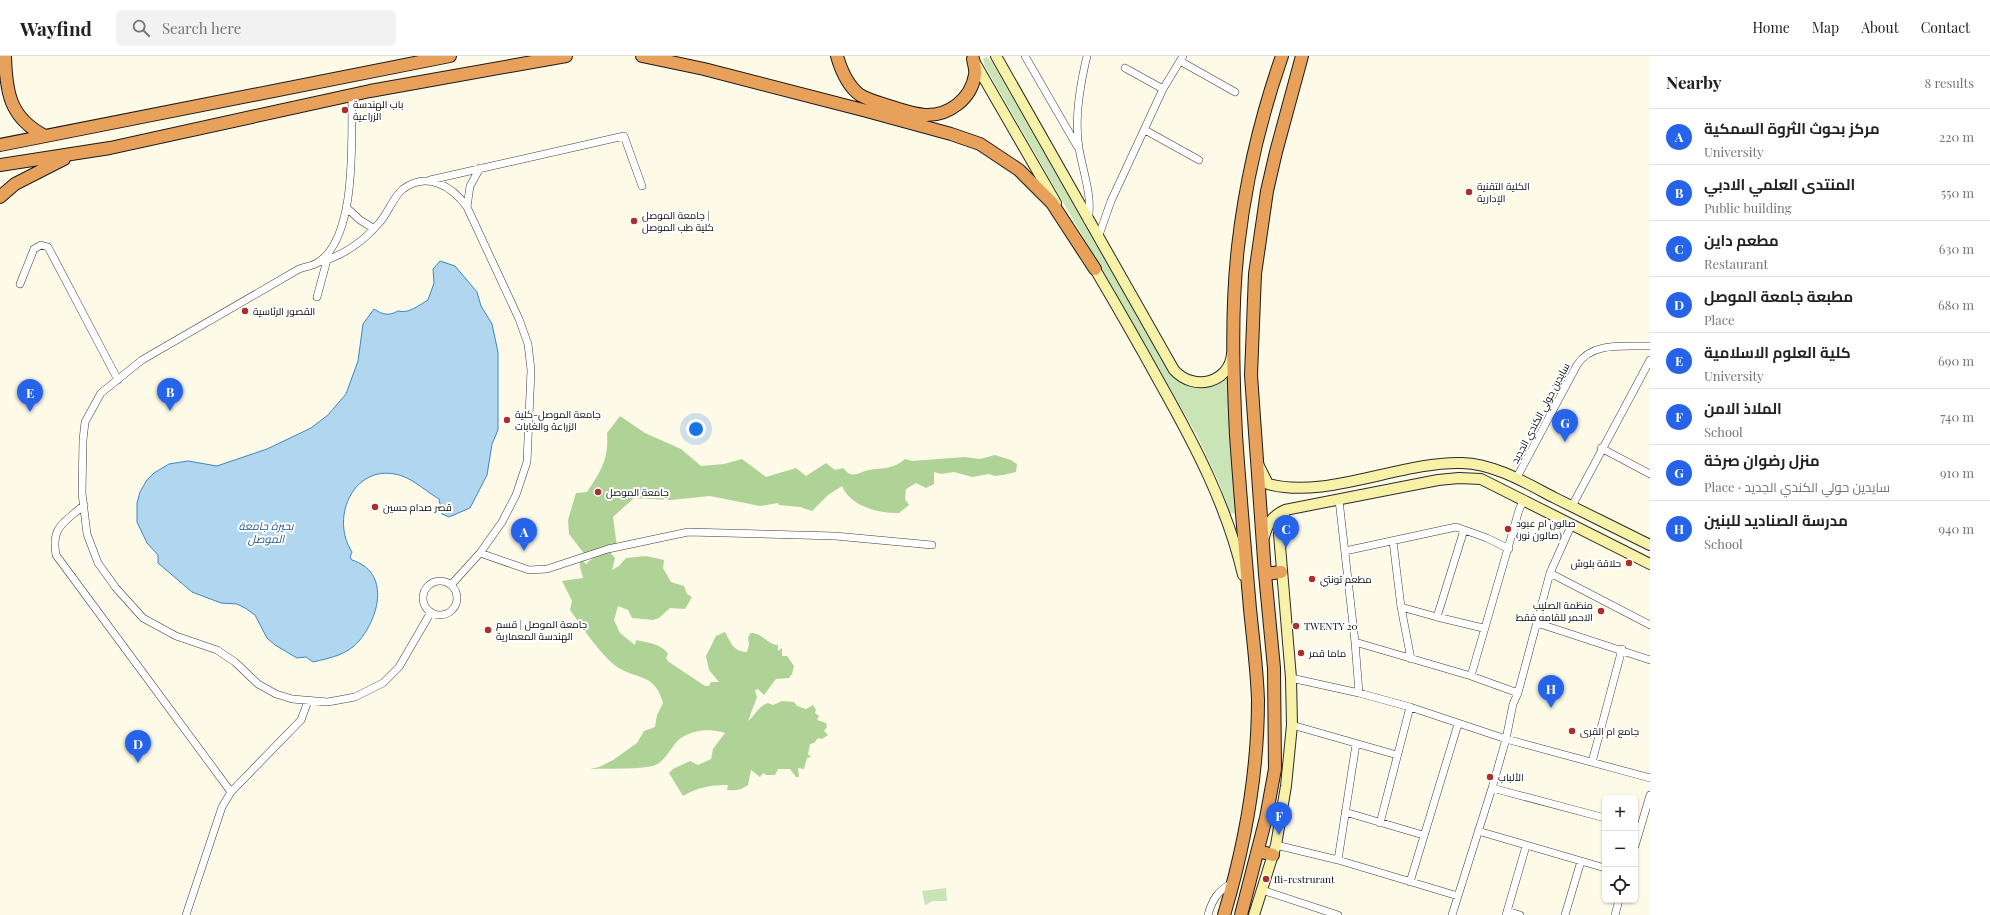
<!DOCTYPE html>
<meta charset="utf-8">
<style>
:root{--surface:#fff;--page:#f2f2f2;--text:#202124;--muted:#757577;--line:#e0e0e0;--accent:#2563eb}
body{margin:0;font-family:"Playfair Display",Cairo,serif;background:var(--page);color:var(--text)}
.controls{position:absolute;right:12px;bottom:12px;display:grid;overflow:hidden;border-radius:6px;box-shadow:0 1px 3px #0004}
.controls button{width:36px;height:36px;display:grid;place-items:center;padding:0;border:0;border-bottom:1px solid var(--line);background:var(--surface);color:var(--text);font:20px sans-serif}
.you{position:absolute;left:696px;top:373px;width:14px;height:14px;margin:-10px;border:3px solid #fff;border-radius:50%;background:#1a73e8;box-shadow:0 0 0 6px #1a73e833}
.badge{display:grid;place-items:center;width:26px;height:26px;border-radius:50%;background:var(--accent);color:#fff;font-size:13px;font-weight:700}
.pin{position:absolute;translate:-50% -33px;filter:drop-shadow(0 1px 2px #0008)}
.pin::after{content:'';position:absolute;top:21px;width:14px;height:12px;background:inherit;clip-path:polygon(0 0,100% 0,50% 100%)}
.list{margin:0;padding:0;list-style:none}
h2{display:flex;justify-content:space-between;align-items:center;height:52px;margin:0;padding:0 16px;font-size:17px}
h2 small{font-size:13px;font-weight:400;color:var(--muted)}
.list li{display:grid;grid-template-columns:26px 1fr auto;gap:12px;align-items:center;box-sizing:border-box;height:56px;padding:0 16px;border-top:1px solid var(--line)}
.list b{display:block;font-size:15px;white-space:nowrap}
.list p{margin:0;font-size:13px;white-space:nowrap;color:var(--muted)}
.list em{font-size:13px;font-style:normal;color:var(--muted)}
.icon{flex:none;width:22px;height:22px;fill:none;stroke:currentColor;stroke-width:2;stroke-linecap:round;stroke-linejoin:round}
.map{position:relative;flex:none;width:1650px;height:859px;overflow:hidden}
header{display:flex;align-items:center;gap:24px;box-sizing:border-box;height:56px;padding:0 20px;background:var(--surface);border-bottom:1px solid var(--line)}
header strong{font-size:19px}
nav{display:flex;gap:22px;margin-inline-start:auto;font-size:14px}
.search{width:280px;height:36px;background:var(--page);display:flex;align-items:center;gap:10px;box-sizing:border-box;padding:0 14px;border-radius:6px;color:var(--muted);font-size:15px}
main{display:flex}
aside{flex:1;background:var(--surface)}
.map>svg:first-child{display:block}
.green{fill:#cbe4b5}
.forest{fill:#afd396}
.water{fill:#b1d6f0;stroke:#3e87c1}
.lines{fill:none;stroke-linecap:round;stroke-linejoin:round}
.street-casing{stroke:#3c3c3c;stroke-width:8}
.secondary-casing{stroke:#2b2b2b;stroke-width:12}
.highway-casing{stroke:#1a1a1a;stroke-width:14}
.street{stroke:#fff;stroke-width:7}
.secondary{stroke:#f8f2a8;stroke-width:10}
.highway{stroke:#e8a15b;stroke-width:12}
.poi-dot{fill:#ad2e2f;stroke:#fff;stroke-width:1.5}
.labels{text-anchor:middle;stroke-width:4;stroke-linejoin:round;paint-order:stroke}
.poi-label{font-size:10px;fill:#090909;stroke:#fff;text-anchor:start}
.street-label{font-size:10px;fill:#090909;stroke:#fff}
.water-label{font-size:11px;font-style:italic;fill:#1f5a8f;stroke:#fff}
</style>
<header>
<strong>Wayfind</strong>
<div class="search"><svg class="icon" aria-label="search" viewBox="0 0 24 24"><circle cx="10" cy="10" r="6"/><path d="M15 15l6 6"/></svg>Search here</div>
<nav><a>Home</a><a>Map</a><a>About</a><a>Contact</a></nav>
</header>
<main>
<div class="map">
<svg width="1650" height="859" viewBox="0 0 1650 859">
<rect width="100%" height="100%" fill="#fdfae8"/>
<!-- green -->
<path class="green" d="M987,1L992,6L1170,316C1187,338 1204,333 1225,320L1229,326L1236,458L1230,457L1220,429L1198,381L985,10L983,2Z
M946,832L947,845H933L925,849L922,835Z"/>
<!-- forest -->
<path class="forest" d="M620,360L645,377L681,393L701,410L724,408L742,403L766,421L796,412L806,420L826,407L835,414L843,412C846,414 847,417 850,418C856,420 863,415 869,414C883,412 894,413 905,403L912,405L965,401L980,403L995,399L1011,404L1017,408L1016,416L1003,419L995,420L989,418L972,421L954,416L941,418L934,416V428L926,432L916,427L906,433L905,443L909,449L899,457C879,458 850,450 842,430L828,439L812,455L800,451L779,449L778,447L760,450L710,440L671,444L634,442L613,461L617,491L608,494L615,502L612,514L619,510L626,502L646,500L664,504L663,512L671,526L684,530L687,538L692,541L685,553L670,552L659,562L653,564L632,562L628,554L618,550L614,564L620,577L635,589L636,584C645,586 663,588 668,598L666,602L669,606L705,630H709L711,626H719L709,614L706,600L716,580L725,576C731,586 732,595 747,596L749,588L748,581L751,577C762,577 767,588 778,589V595L782,592V600H787L794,610L792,618L789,622L776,623L764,639L758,633L755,634L757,641L748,665C755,660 758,650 768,647L773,649L782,645L794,646L797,650L806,653L813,649L816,654L815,657L819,660L817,664L826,667L827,671L824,675L828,679L822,683L818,682L814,687L810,688L808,698L811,701L807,702L804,713L798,712L799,721H796L790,713H778L775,719H766L763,717L760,721L751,714L748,729C741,734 735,735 727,734L728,729C711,729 698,731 683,740L669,717L673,713L690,705L698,709L711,703L713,693L725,677C711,672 693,674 681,682C671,689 665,708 652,710C633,714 610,712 590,713L599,711L613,704L637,687L644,675L655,671L657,659L663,647C654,613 632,626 611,606C595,591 583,572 570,554L572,545L562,525L583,522L580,511V502L586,508L601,495L586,500L569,478L568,464L576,437L587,436C601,415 609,403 607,377Z"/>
<!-- water -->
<path class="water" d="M440,205L455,210L477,236L481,250L492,268L498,296V374L492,388L487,419L470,452L449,461L442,458L439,443C427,436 414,424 402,420C355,404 329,461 352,496L350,501L352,504C390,516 380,560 359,585C347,599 330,602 313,606L306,601L297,602L275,589L267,582L255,559L245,552L237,548L221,547L192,536L158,507V499L147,487L137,466V447L140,436L147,424L154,417L169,408L188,405L217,410L267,393L311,372L328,359L346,338L358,305L363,268L374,253C383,259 389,260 398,255C409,258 419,249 428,244L434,227L433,213Z"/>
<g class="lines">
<!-- street casing -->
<g class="street-casing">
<path id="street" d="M1025,0L1077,90
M1087,0C1080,29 1074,63 1079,92C1083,117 1093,140 1088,165
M1180,5L1235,36
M1125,12L1163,33
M352,39C351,82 358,182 317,207C312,210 305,211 299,213L142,304L101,337L85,366L83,384L82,437L87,478L98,507L116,532L143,562L176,580L217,594L235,606L258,628L276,638L292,643L328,646L355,641L383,627L399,611L431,556
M1145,74L1199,104
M430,124L624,80L642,130
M467,151L470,130L480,112
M347,152L360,164L373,172
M1098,182L1111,145L1163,33L1183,0
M320,206C345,199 364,185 380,166C388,157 393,141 403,133C427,115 452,130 467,151L519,263L528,288L531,314L527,406L516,439L502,466L480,497L451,529
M20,228L34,193L41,189L48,191L118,324
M317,241L327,204
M1601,392L1650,418
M1516,423L1577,309C1592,285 1625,291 1650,290
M1339,444L1355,586L1359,637
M84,449C64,467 51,470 56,499L231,736
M1572,450L1650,304
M1393,485L1401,551L1411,603
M1345,495L1456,471L1487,482L1509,493
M480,497L529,514L547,513L608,493L688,476L835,480L932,489
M1550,517L1650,569
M423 542a17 17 0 1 1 34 0a17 17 0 1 1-34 0Z
M1401,551L1437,561L1483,572
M1437,561L1464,474
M1537,567L1650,604
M1355,586L1471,620L1518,637
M1471,620L1519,454L1524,443
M1291,622L1359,637L1410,651L1506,683L1650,722
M1292,669L1397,699
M1592,706L1622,593
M1492,732L1605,762
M1345,756L1423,779
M1380,767L1410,651
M1478,775L1605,812
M1276,789L1338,804L1458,840
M1635,790L1650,739
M1338,804L1356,688
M1410,826L1458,668
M1262,834L1338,859
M1507,855L1520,859
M186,859L222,751L231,736L301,664L308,645
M1208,859C1212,844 1218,834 1233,827
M1452,859L1492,732L1506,683L1513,648L1518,637L1550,517L1571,470
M1506,859L1526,790
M1565,859L1581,805
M1615,859L1619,844"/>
</g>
<!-- secondary casing -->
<g class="secondary-casing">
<path id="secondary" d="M996,0L1174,314C1194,336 1229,327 1232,298
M974,5L1056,147
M1092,208C1115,247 1138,287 1160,327C1195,389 1227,450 1243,519
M1258,408L1268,428C1326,444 1401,405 1462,407C1495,408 1526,427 1555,442C1587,458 1618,473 1650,489
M1264,481C1268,467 1272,460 1285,454L1438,424L1459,422L1481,423L1650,508
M1254,859L1276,789L1286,730L1292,669L1291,622L1279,478L1285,454"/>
</g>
<!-- highway casing -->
<g class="highway-casing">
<path id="highway" d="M5,0C6,37 10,62 45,80
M642,0L704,13L863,54L951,78L980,88L1019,114L1052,147L1095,213
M837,0C841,14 848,30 860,39C868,44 880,47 889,50C901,54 912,58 925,59C949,60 971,43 975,19C976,14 974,8 973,3
M0,89L450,0
M0,109L110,92L370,35L566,0
M0,141L15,128L64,103
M1265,518L1281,516
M1258,795L1273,799
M1224,859C1245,789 1258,717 1258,644C1257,614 1253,583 1250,553C1245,495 1240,437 1236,379C1233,317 1231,253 1238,191C1245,129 1261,60 1282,0
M1241,859L1266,762L1275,713L1274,612L1265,518L1251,319L1255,218L1267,135L1276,96L1302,0"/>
</g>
<!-- street -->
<use href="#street" class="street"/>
<!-- secondary -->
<use href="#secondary" class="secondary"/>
<!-- highway -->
<use href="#highway" class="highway"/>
</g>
<!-- markers -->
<g class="poi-dot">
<circle cx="345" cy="54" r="4"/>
<circle cx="1469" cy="136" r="4"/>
<circle cx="634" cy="165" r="4"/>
<circle cx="245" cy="255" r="4"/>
<circle cx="507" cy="364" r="4"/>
<circle cx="598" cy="436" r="4"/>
<circle cx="375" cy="451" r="4"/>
<circle cx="1508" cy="473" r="4"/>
<circle cx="1629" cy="507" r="4"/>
<circle cx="1312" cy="523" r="4"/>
<circle cx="1601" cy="555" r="4"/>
<circle cx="1296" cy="570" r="4"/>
<circle cx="488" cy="574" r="4"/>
<circle cx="1301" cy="597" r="4"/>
<circle cx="1572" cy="675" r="4"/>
<circle cx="1490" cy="721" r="4"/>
<circle cx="1266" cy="823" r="4"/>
</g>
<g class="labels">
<!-- poi labels -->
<g class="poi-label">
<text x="353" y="52">باب الهندسة<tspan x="353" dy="12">الزراعية</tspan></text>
<text x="1477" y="134">الكلية التقنية<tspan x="1477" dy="12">الإدارية</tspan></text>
<text x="642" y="163">جامعة الموصل |<tspan x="642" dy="12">كلية طب الموصل</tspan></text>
<text x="253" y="259">القصور الرئاسية</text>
<text x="515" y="362">جامعة الموصل-كلية<tspan x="515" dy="12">الزراعة والغابات</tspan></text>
<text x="606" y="440">جامعة الموصل</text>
<text x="383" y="455">قصر صدام حسين</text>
<text x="1516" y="471">صالون ام عبود<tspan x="1516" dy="12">(صالون نور)</tspan></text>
<text x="1621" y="511" text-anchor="end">حلاقة بلوش</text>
<text x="1320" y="527">مطعم تونتي</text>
<text x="1593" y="553" text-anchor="end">منظمة الصليب<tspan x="1593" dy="12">الاحمر للقامه فقط</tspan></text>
<text x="496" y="572">جامعة الموصل | قسم<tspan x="496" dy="12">الهندسة المعمارية</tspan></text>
<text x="1304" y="574">TWENTY 20</text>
<text x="1309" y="601">ماما قمر</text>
<text x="1580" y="679">جامع ام القرى</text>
<text x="1498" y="725">الألباب</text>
<text x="1274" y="827">fli-restrurant</text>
</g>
<!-- street labels -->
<g class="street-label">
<text transform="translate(1540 357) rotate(-62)" y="4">سايدين حولي الكندي الجديد</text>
</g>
<!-- water labels -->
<g class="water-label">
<text x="266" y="474">بحيرة جامعة<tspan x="266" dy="13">الموصل</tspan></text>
</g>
</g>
</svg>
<div class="controls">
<button>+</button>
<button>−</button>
<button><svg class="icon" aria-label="locate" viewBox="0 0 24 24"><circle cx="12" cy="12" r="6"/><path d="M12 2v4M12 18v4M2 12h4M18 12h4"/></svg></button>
</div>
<div class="you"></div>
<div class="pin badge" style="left:524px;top:495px">A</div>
<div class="pin badge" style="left:170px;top:355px">B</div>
<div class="pin badge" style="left:1286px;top:492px">C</div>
<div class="pin badge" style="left:138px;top:707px">D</div>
<div class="pin badge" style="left:30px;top:356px">E</div>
<div class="pin badge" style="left:1279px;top:779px">F</div>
<div class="pin badge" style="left:1565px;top:386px">G</div>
<div class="pin badge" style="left:1551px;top:652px">H</div>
</div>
<aside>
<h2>Nearby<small>8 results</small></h2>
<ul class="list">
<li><span class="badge">A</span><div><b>مركز بحوث الثروة السمكية</b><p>University</p></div><em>220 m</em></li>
<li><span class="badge">B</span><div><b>المنتدى العلمي الادبي</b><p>Public building</p></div><em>550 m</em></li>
<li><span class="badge">C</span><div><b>مطعم داين</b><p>Restaurant</p></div><em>630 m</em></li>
<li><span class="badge">D</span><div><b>مطبعة جامعة الموصل</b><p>Place</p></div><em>680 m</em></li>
<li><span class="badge">E</span><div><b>كلية العلوم الاسلامية</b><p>University</p></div><em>690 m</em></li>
<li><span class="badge">F</span><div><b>الملاذ الامن</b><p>School</p></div><em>740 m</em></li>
<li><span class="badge">G</span><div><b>منزل رضوان صرخة</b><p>Place · سايدين حولي الكندي الجديد</p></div><em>910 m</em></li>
<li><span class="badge">H</span><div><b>مدرسة الصناديد للبنين</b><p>School</p></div><em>940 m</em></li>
</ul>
</aside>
</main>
